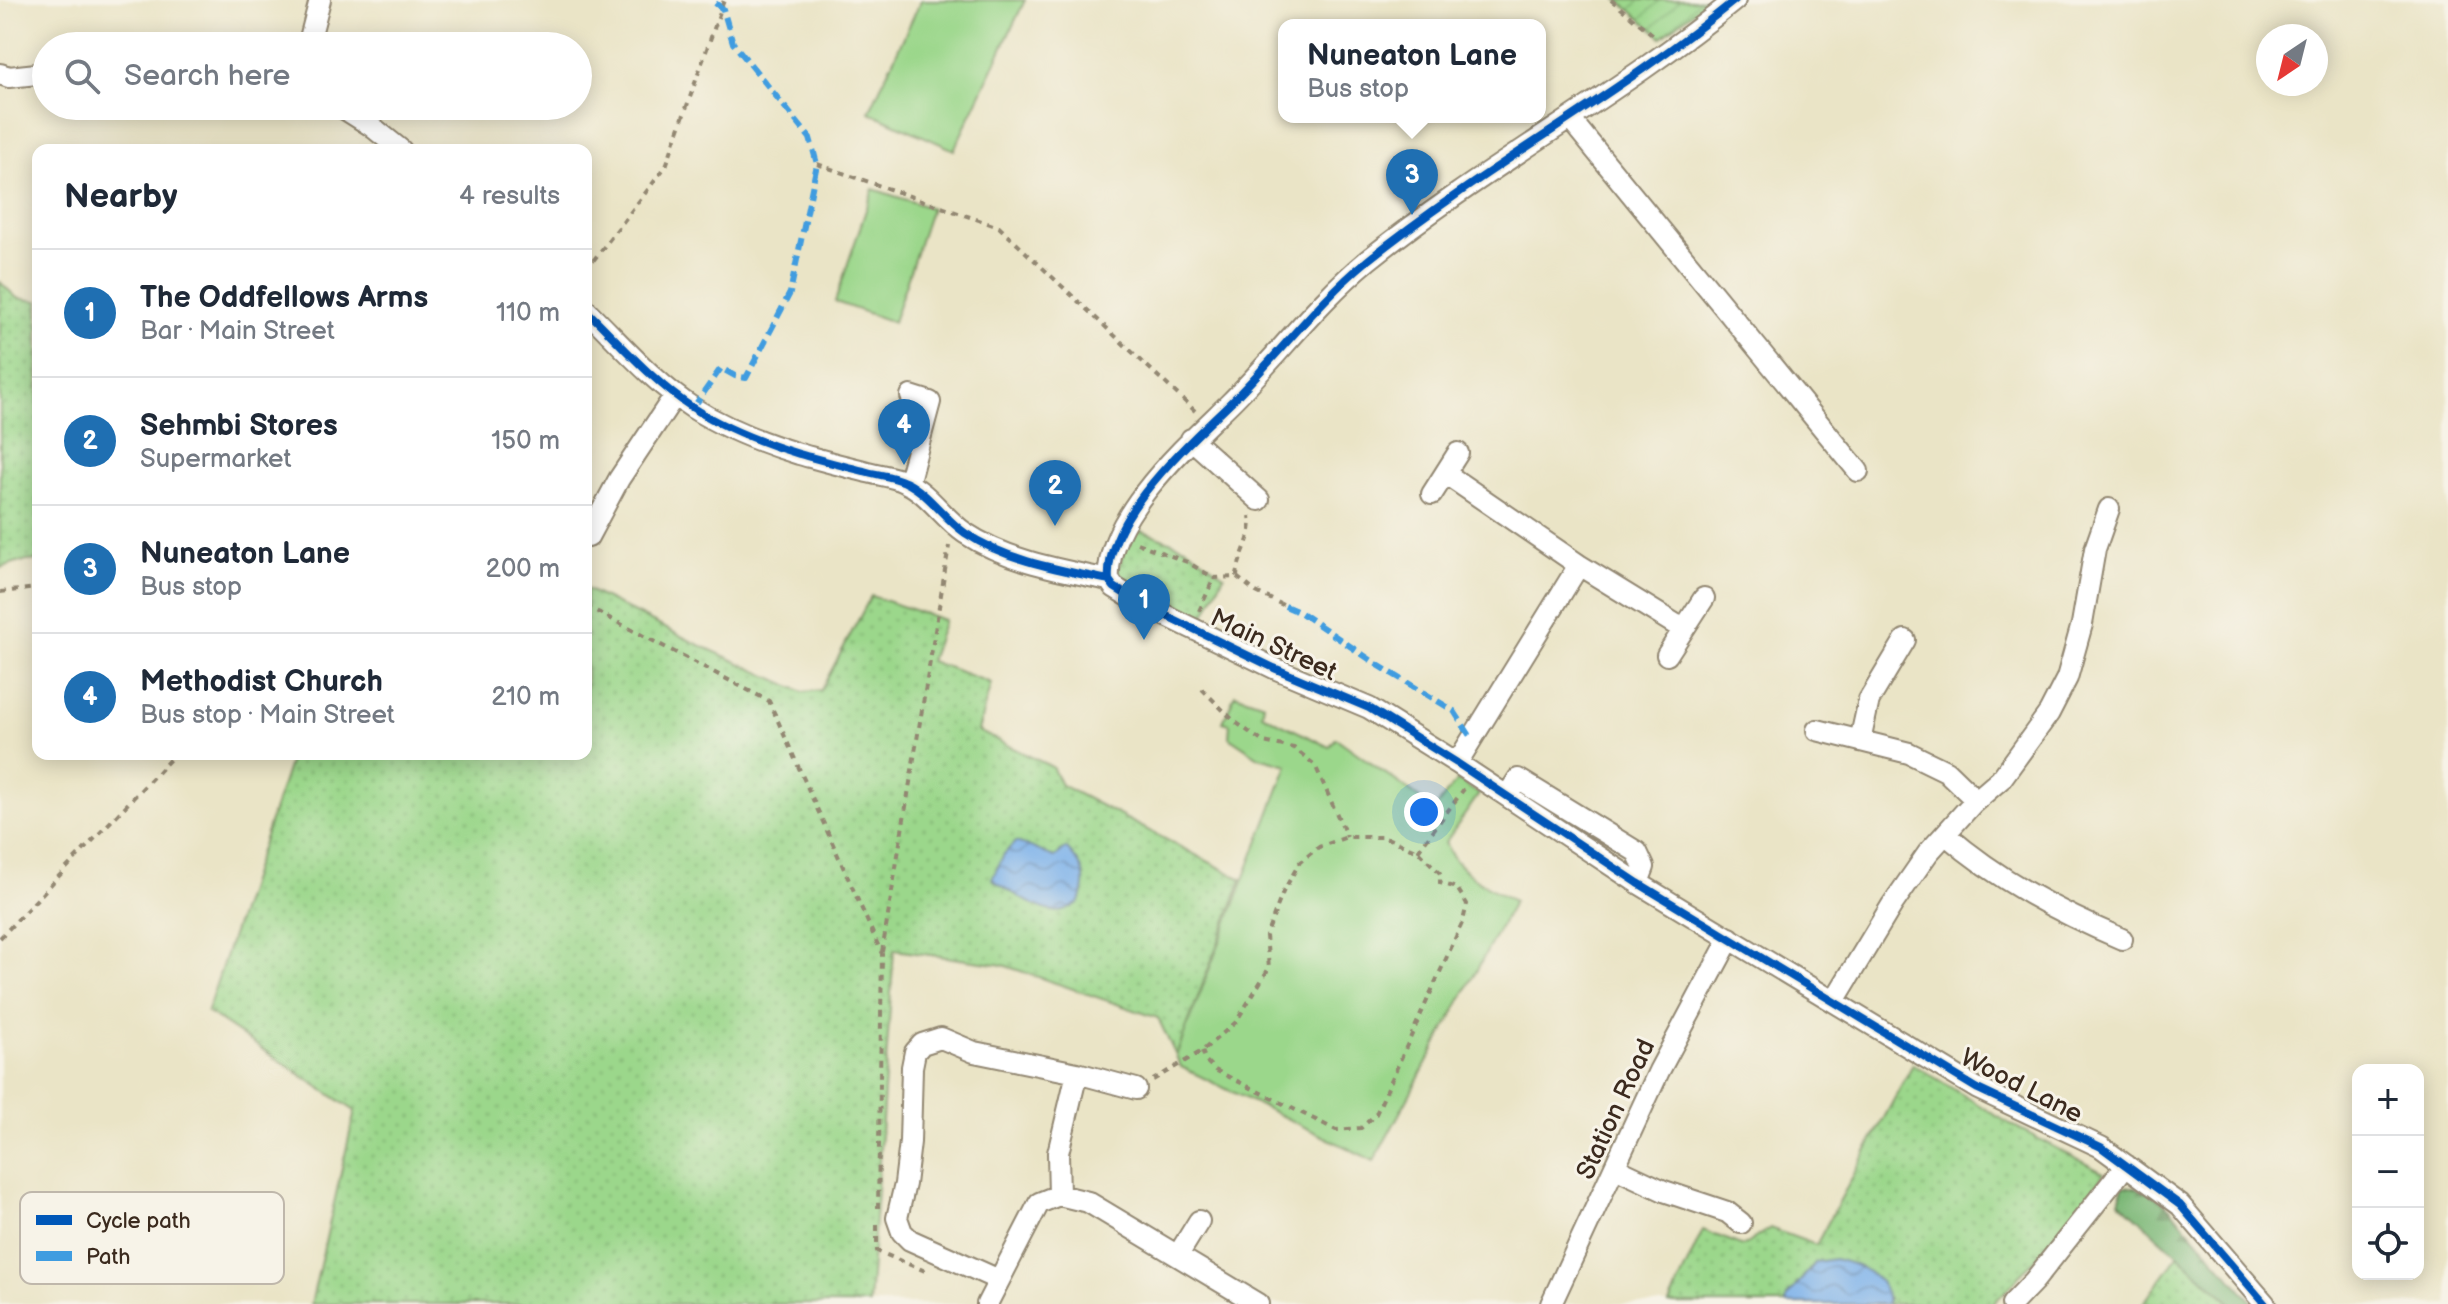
<!DOCTYPE html>
<meta charset="utf-8">
<style>
:root{--surface:#fff;--page:#f6f6f7;--text:#1f2937;--muted:#747a83;--line:#e0e1e3;--accent:#1f6fb2}
body{margin:0;font-family:"Balsamiq Sans",sans-serif;background:var(--page);color:var(--text)}
.controls{position:absolute;right:24px;bottom:24px;display:grid;overflow:hidden;border-radius:16px;box-shadow:0 4px 20px #0003}
.controls button{width:72px;height:72px;display:grid;place-items:center;padding:0;border:0;border-bottom:2px solid var(--line);background:var(--surface);color:var(--text);font:40px sans-serif}
.compass{position:absolute;left:2256px;top:24px;width:72px;height:72px;border-radius:50%;background:var(--surface);box-shadow:0 4px 20px #0003;rotate:215deg}
.you{position:absolute;left:1424px;top:812px;width:28px;height:28px;margin:-20px;border:6px solid #fff;border-radius:50%;background:#1a73e8;box-shadow:0 0 0 12px #1a73e833}
.badge{display:grid;place-items:center;width:52px;height:52px;border-radius:50%;background:var(--accent);color:#fff;font-size:26px;font-weight:700}
.pin{position:absolute;translate:-50% -66px;filter:drop-shadow(0 2px 4px #0008)}
.pin::after{content:'';position:absolute;top:42px;width:28px;height:24px;background:inherit;clip-path:polygon(0 0,100% 0,50% 100%)}
.popup{position:absolute;left:1278px;top:19px;width:268px;height:104px;box-sizing:border-box;display:grid;place-content:center;border-radius:16px;background:var(--surface);filter:drop-shadow(0 2px 6px #0005);font-size:26px;white-space:nowrap;color:var(--muted)}
.popup b{font-size:30px;color:var(--text)}
.popup::after{content:'';position:absolute;left:50%;top:100%;margin-left:-16px;border:16px solid transparent;border-top-color:var(--surface)}
.list{margin:0;padding:0;list-style:none}
h2{display:flex;justify-content:space-between;align-items:center;height:104px;margin:0;padding:0 32px;font-size:34px}
h2 small{font-size:26px;font-weight:400;color:var(--muted)}
.list li{display:grid;grid-template-columns:52px 1fr auto;gap:24px;align-items:center;box-sizing:border-box;height:128px;padding:0 32px;border-top:2px solid var(--line)}
.list b{display:block;font-size:30px;white-space:nowrap}
.list p{margin:0;font-size:26px;white-space:nowrap;color:var(--muted)}
.list em{font-size:26px;font-style:normal;color:var(--muted)}
.icon{flex:none;width:44px;height:44px;fill:none;stroke:currentColor;stroke-width:2;stroke-linecap:round;stroke-linejoin:round}
.map{position:relative;flex:none;width:2448px;height:1304px;overflow:hidden}
.search{position:absolute;background:var(--surface);box-shadow:0 4px 20px #0003;left:32px;top:32px;width:560px;height:88px;display:flex;align-items:center;gap:20px;box-sizing:border-box;padding:0 28px;border-radius:44px;color:var(--muted);font-size:30px}
.panel{position:absolute;background:var(--surface);box-shadow:0 4px 20px #0003;left:32px;top:144px;width:560px;height:616px;border-radius:16px}
.map>svg:first-child{display:block}
.grass{fill:url(#grass-dots);stroke:#6b8054;stroke-width:2}
.forest{fill:url(#forest-firs);stroke:#5c714a;stroke-width:2}
.park{fill:#9bd78b;stroke:#6b8054;stroke-width:2}
.garden{fill:url(#garden-furrows);stroke:#6b8054;stroke-width:2}
.water{fill:url(#water-waves);stroke:#5c6e84;stroke-width:2}
.lines{fill:none;stroke-linecap:round;stroke-linejoin:round}
.minor-casing{stroke:#928772;stroke-width:24}
.path{stroke:#928772;stroke-width:4;stroke-dasharray:6 6;stroke-linecap:butt}
.minor{stroke:#fff;stroke-width:20}
.quiet{stroke:#3f9ce0;stroke-width:6;stroke-dasharray:12 6;stroke-linecap:butt}
.cycleway-casing{stroke:#f7f3e8;stroke-width:13}
.cycleway{stroke:#0057b8;stroke-width:8}
.labels{text-anchor:middle;stroke-width:6;stroke-linejoin:round;paint-order:stroke}
.street-label{font-size:26px;fill:#3b2a1e;stroke:#f7f3e8}
.key{fill:#f7f3e8;stroke:#bfb7ab;stroke-width:2}
.key-label{font-size:22px;fill:#3b2a1e}
</style>
<div class="map">
<svg width="2448" height="1304" viewBox="0 0 2448 1304">
<defs>
<pattern id="grass-dots" width="8" height="8" patternUnits="userSpaceOnUse" patternTransform="scale(2)"><rect width="8" height="8" fill="#9bd78b"/><path d="M2 2h.1M6 6h.1" fill="none" stroke="#86b978" stroke-width="1.8" stroke-linecap="round"/></pattern>
<pattern id="forest-firs" width="22" height="20" patternUnits="userSpaceOnUse" patternTransform="scale(2)"><rect width="22" height="20" fill="#7cb877"/><path d="M5 1l3.5 6h-7zM16 11l3.5 6h-7z" fill="#679661"/></pattern>
<pattern id="garden-furrows" width="10" height="10" patternUnits="userSpaceOnUse" patternTransform="scale(2)"><rect width="10" height="10" fill="#9bd78b"/><path d="M-1 1l2-2M0 10L10 0M9 11l2-2" fill="none" stroke="#86b978"/></pattern>
<pattern id="water-waves" width="16" height="10" patternUnits="userSpaceOnUse" patternTransform="scale(2)"><rect width="16" height="10" fill="#7cb1ea"/><path d="M0 5q4-4 8 0t8 0" fill="none" stroke="#6790bd"/></pattern>
</defs>
<rect width="100%" height="100%" fill="#f7f3e8"/>
<filter id="ink" filterUnits="userSpaceOnUse"><feTurbulence type="fractalNoise" baseFrequency=".0125" numOctaves="2"/><feDisplacementMap in="SourceGraphic" scale="16" xChannelSelector="R" yChannelSelector="G"/><feConvolveMatrix kernelMatrix="1 2 1 2 8 2 1 2 1" color-interpolation-filters="sRGB"/></filter>
<filter id="wash" filterUnits="userSpaceOnUse"><feTurbulence type="fractalNoise" baseFrequency=".006" numOctaves="4" result="noise"/><feDisplacementMap in="SourceGraphic" scale="32" xChannelSelector="R" yChannelSelector="G"/><feGaussianBlur stdDeviation="1.8" result="paint"/><feColorMatrix in="noise" values="0 0 0 0 0 0 0 0 0 0 0 0 0 0 0 0 0 1.4 0 .05"/><feComposite in="paint" operator="in"/></filter>
<g filter="url(#wash)">
<rect width="100%" height="100%" fill="#eae4c6"/>
<!-- grass -->
<path class="grass" d="M0,282L17,298L38,301V560L17,562L0,568Z
M1133,527L1185,547L1224,575L1202,621L1163,604L1119,577L1118,569Z
M586,589L691,641L803,692L821,690L871,596L944,620L930,661L991,683L978,731L1052,767L1061,785L1242,879L1176,1056L1158,1018L1003,965L894,950L869,1304H311L355,1111L207,1012L292,754H586Z
M1913,1064L2010,1124L2104,1173C2071,1220 2033,1263 1993,1304H1887L1888,1297L1816,1262L1787,1297L1786,1304H1669L1703,1230L1743,1246L1770,1228L1816,1245Z
M2178,1255L2232,1304H2143Z"/>
<!-- forest -->
<path class="forest" d="M2123,1186C2143,1187 2155,1195 2170,1208L2254,1304H2232L2119,1201Z"/>
<!-- park -->
<path class="park" d="M921,0H1025L954,150L869,112Z
M873,189L931,208L893,322L835,302Z
M1235,694L1264,704L1262,714L1329,747L1336,738L1435,809L1457,780L1479,794L1445,843C1457,872 1487,887 1514,901L1374,1161L1181,1067L1176,1056L1288,765L1259,757L1229,737L1230,724L1223,722Z"/>
<!-- garden -->
<path class="garden" d="M1618,0H1708L1662,37Z"/>
<!-- water -->
<path class="water" d="M1015,842C1030,845 1041,853 1055,857L1066,848C1084,866 1089,878 1080,902C1075,905 1069,910 1063,911C1044,916 1008,890 992,879L1004,854Z
M1834,1259C1855,1263 1890,1277 1887,1304H1786L1787,1297L1816,1262Z"/>
</g>
<g filter="url(#ink)">
<g class="lines">
<!-- minor casing -->
<g class="minor-casing">
<path id="minor" d="M308,46L320,0
M0,74L9,77L46,73
M340,106L370,125L401,150
M1570,119L1858,471
M586,310C620,343 653,382 693,408C726,429 763,443 799,454C821,460 842,466 864,471C877,475 893,476 905,482C929,493 943,518 965,533C1007,561 1061,570 1109,580L1114,587L1138,602L1274,668L1369,708L1457,763L1638,883L1978,1089L2101,1147L2180,1205L2265,1304
M1191,439L1259,500
M1446,474L1579,565L1683,629
M908,484L930,402L911,396
M1432,494L1458,453
M588,537L619,479L675,395
M1109,580C1104,518 1188,444 1229,404C1277,357 1316,303 1368,260C1485,166 1619,95 1735,0
M1667,655L1704,598
M1817,730L1909,753L1946,771L1976,800
M1860,741L1869,700L1905,640
M1457,763L1579,565
M1507,796L1518,779L1637,852L1644,867L1638,883
M1945,834C1998,880 2058,912 2122,939
M1834,1001L1892,905L1928,853L1972,804L2001,779L2049,713L2067,678L2082,624L2095,549L2109,509
M1615,1168L1664,1191L1727,1212L1741,1223
M1059,1195L1058,1153L1077,1073
M1178,1255L1199,1221
M999,1280L910,1240L902,1232L897,1218L905,1184L910,1142L912,1067L915,1052L922,1044L941,1038L974,1052L1077,1073L1136,1089
M987,1304L1039,1203L1059,1195L1088,1202L1258,1304
M1551,1304L1659,1071L1730,938
M2012,1304L2034,1281L2126,1165"/>
</g>
<!-- path -->
<path class="path" d="M1611,0L1657,38
M817,164L999,227L1195,411
M586,270L666,166L724,0
M1137,543L1187,562L1214,578L1237,577C1238,554 1254,539 1250,516
M1237,577L1256,592L1285,606
M0,592L38,588
M586,606L769,701L882,954L878,1208
M1199,611L1214,578
M1202,689L1234,721L1263,742L1294,748L1315,765L1347,837
M1418,851L1464,789
M0,938L175,754
M882,952L949,546
M1153,1080L1202,1051L1236,1022L1269,968L1266,936L1283,892L1300,862L1319,847L1347,837H1384L1418,851L1440,873V883L1457,888L1467,904L1463,921L1376,1114L1361,1128L1336,1130L1215,1070L1206,1061L1202,1051
M877,1225V1251L930,1273"/>
<!-- minor -->
<use href="#minor" class="minor"/>
<!-- quiet -->
<path class="quiet" d="M693,408L721,368L735,376L746,378L790,293L817,164L810,138L733,43L723,9L711,0
M1285,606L1301,613L1378,665L1454,711L1472,739"/>
<!-- cycleway casing -->
<g class="cycleway-casing">
<path id="cycleway" d="M586,310C620,343 653,382 693,408C726,429 763,443 799,454C821,460 842,466 864,471C877,475 893,476 905,482C929,493 943,518 965,533C1007,561 1061,570 1109,580L1114,587L1138,602L1274,668L1369,708L1457,763L1638,883L1978,1089L2101,1147L2180,1205L2265,1304
M1109,580C1104,518 1188,444 1229,404C1277,357 1316,303 1368,260C1485,166 1619,95 1735,0"/>
</g>
<!-- cycleway -->
<use href="#cycleway" class="cycleway"/>
</g>
</g>
<g class="labels">
<!-- street labels -->
<g class="street-label">
<text transform="translate(1274 644) rotate(25)" y="9">Main Street</text>
<text transform="translate(2022 1085) rotate(27)" y="9">Wood Lane</text>
<text transform="translate(1615 1109) rotate(-65)" y="9">Station Road</text>
</g>
</g>
<!-- legend -->
<rect x="20" y="1192" width="264" height="92" rx="12" class="key"/>
<rect x="36" y="1215" width="36" height="10" fill="#0057b8"/>
<rect x="36" y="1251" width="36" height="10" fill="#3f9ce0"/>
<g class="key-label">
<text x="86" y="1228">Cycle path</text>
<text x="86" y="1264">Path</text>
</g>
</svg>
<div class="controls">
<button>+</button>
<button>−</button>
<button><svg class="icon" aria-label="locate" viewBox="0 0 24 24"><circle cx="12" cy="12" r="6"/><path d="M12 2v4M12 18v4M2 12h4M18 12h4"/></svg></button>
</div>
<svg class="compass" viewBox="-18 -18 36 36"><path d="M0-13l5 13h-10z" fill="#e53935"/><path d="M0 13l5-13h-10z" fill="#747a83"/></svg>
<div class="you"></div>
<div class="pin badge" style="left:1144px;top:640px">1</div>
<div class="pin badge" style="left:1055px;top:526px">2</div>
<div class="pin badge" style="left:1412px;top:215px">3</div>
<div class="popup"><b>Nuneaton Lane</b>Bus stop</div>
<div class="pin badge" style="left:904px;top:465px">4</div>
<div class="search"><svg class="icon" aria-label="search" viewBox="0 0 24 24"><circle cx="10" cy="10" r="6"/><path d="M15 15l6 6"/></svg>Search here</div>
<section class="panel">
<h2>Nearby<small>4 results</small></h2>
<ul class="list">
<li><span class="badge">1</span><div><b>The Oddfellows Arms</b><p>Bar · Main Street</p></div><em>110 m</em></li>
<li><span class="badge">2</span><div><b>Sehmbi Stores</b><p>Supermarket</p></div><em>150 m</em></li>
<li><span class="badge">3</span><div><b>Nuneaton Lane</b><p>Bus stop</p></div><em>200 m</em></li>
<li><span class="badge">4</span><div><b>Methodist Church</b><p>Bus stop · Main Street</p></div><em>210 m</em></li>
</ul>
</section>
</div>
